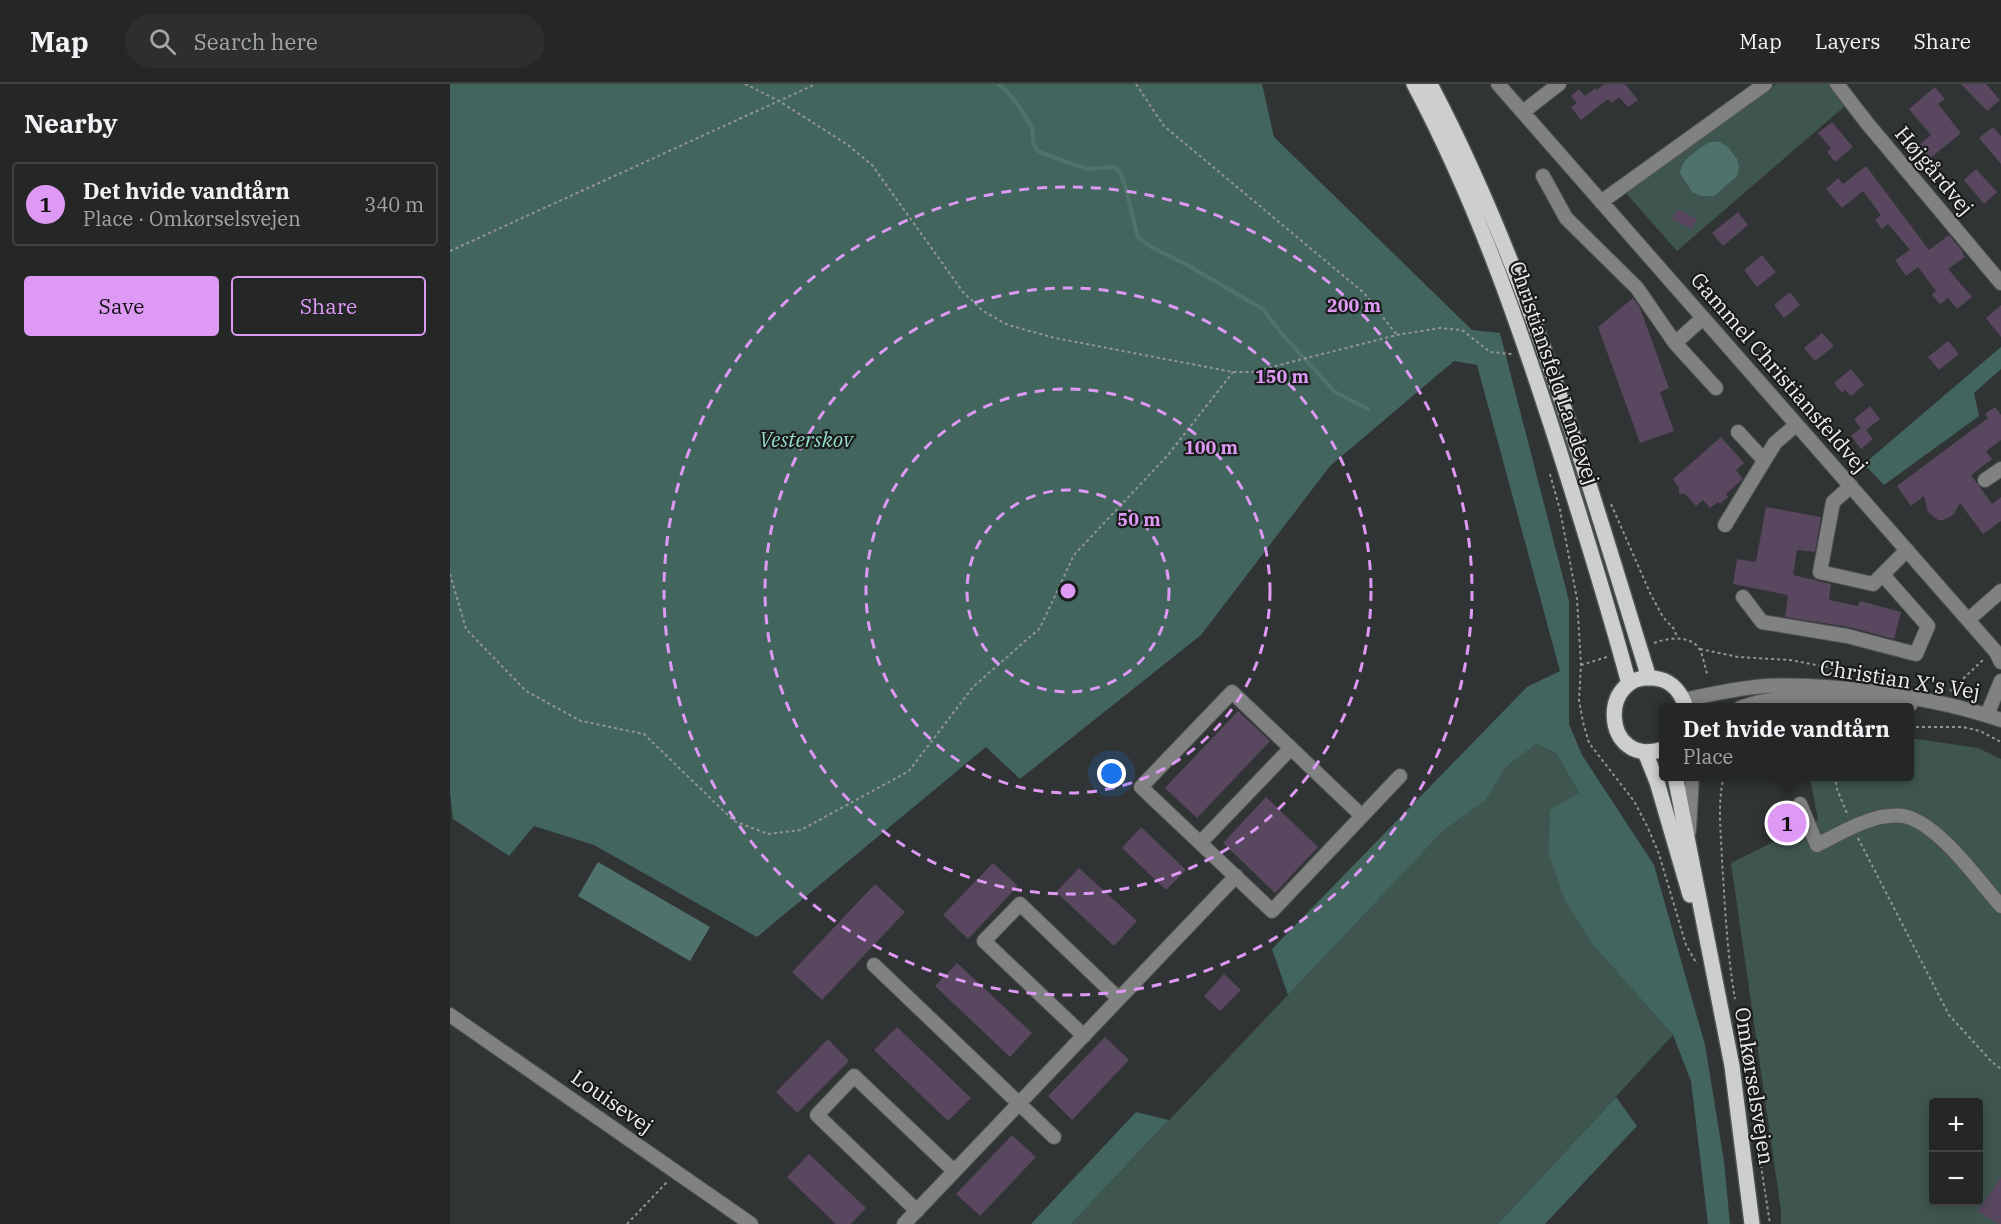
<!DOCTYPE html>
<meta charset="utf-8">
<style>
:root{--surface:#252727;--page:#2d2f2f;--text:#f1f3f6;--muted:#a3a5a7;--line:#424444;--accent:#dd99f4}
body{margin:0;font-family:"IBM Plex Serif",serif;background:var(--page);color:var(--text)}
.controls{position:absolute;right:18px;bottom:18px;display:grid;overflow:hidden;border-radius:6px;box-shadow:0 3px 15px #0003}
.controls button{width:54px;height:54px;display:grid;place-items:center;padding:0;border:0;border-bottom:2px solid var(--line);background:var(--surface);color:var(--text);font:30px sans-serif}
.you{position:absolute;left:662px;top:690px;width:21px;height:21px;margin:-15px;border:4px solid #fff;border-radius:50%;background:#1a73e8;box-shadow:0 0 0 9px #1a73e833}
.badge{display:grid;place-items:center;width:39px;height:39px;border-radius:50%;background:var(--accent);color:#111;font-size:20px;font-weight:700}
.pin{position:absolute;translate:-50% -50%;border:3px solid #fff;box-shadow:0 2px 6px #0006}
.popup{position:absolute;left:1209px;top:619px;width:255px;height:78px;box-sizing:border-box;display:grid;place-content:center;border-radius:6px;background:var(--surface);filter:drop-shadow(0 2px 4px #0005);font-size:20px;white-space:nowrap;color:var(--muted)}
.popup b{font-size:22px;color:var(--text)}
.popup::after{content:'';position:absolute;left:50%;top:100%;margin-left:-12px;border:12px solid transparent;border-top-color:var(--surface)}
.list{margin:0;padding:0;list-style:none}
h2{display:flex;justify-content:space-between;align-items:center;height:78px;margin:0;padding:0 24px;font-size:26px}
h2 small{font-size:20px;font-weight:400;color:var(--muted)}
.list li{display:grid;grid-template-columns:39px 1fr auto;gap:18px;align-items:center;box-sizing:border-box;height:84px;margin:0 12px 12px;padding:0 12px;border:2px solid var(--line);border-radius:6px}
.list b{display:block;font-size:22px;white-space:nowrap}
.list p{margin:0;font-size:20px;white-space:nowrap;color:var(--muted)}
.list em{font-size:20px;font-style:normal;color:var(--muted)}
.actions{display:flex;gap:12px;padding:18px 24px}
.actions a{flex:1;padding:14px 0;border:2px solid var(--accent);border-radius:6px;text-align:center;font-size:21px;color:var(--accent)}
.actions .main{background:var(--accent);color:#111}
.icon{flex:none;width:33px;height:33px;fill:none;stroke:currentColor;stroke-width:2;stroke-linecap:round;stroke-linejoin:round}
.map{position:relative;flex:none;width:1551px;height:1140px;overflow:hidden}
header{display:flex;align-items:center;gap:36px;box-sizing:border-box;height:84px;padding:0 30px;background:var(--surface);border-bottom:2px solid var(--line)}
header strong{font-size:28px}
nav{display:flex;gap:33px;margin-inline-start:auto;font-size:21px}
.search{width:420px;height:54px;background:var(--page);display:flex;align-items:center;gap:15px;box-sizing:border-box;padding:0 21px;border-radius:33px;color:var(--muted);font-size:22px}
main{display:flex}
aside{flex:1;background:var(--surface)}
.map>svg:first-child{display:block}
.green{fill:#3f5650;fill-rule:evenodd}
.forest{fill:#42665e}
.water{fill:#4f736b}
.lines{fill:none;stroke-linecap:round;stroke-linejoin:round}
.stream{stroke:#4f736b;stroke-width:4}
.building{fill:#58475e}
.minor-casing{stroke:#4f5252;stroke-width:16}
.major-casing{stroke:#4f5252;stroke-width:18}
.path{stroke:#939595;stroke-width:2;stroke-dasharray:3 3;stroke-linecap:butt}
.minor{stroke:#808181;stroke-width:14}
.major{stroke:#cccfce;stroke-width:15}
.ring{fill:none;stroke:#dd99f4;stroke-width:3;stroke-dasharray:10 8}
.labels{text-anchor:middle;stroke-width:4.5;stroke-linejoin:round;paint-order:stroke}
.street-label{font-size:21px;fill:#edefef;stroke:#1a1c1b}
.park-label{font-size:21px;font-style:italic;fill:#94daca;stroke:#1a1c1b}
.centre{fill:#dd99f4;stroke:#1a1c1b;stroke-width:3}
.ring-label{font-size:18px;text-anchor:middle;font-weight:bold;fill:#dd99f4;stroke:#1a1c1b;stroke-width:4.5;stroke-linejoin:round;paint-order:stroke}
</style>
<header>
<strong>Map</strong>
<div class="search"><svg class="icon" aria-label="search" viewBox="0 0 24 24"><circle cx="10" cy="10" r="6"/><path d="M15 15l6 6"/></svg>Search here</div>
<nav><a>Map</a><a>Layers</a><a>Share</a></nav>
</header>
<main>
<aside>
<h2>Nearby<small></small></h2>
<ul class="list">
<li><span class="badge">1</span><div><b>Det hvide vandtårn</b><p>Place · Omkørselsvejen</p></div><em>340 m</em></li>
</ul>
<div class="actions"><a class="main">Save</a><a>Share</a></div>
</aside>
<div class="map">
<svg width="1551" height="1140" viewBox="0 0 1551 1140">
<rect width="100%" height="100%" fill="#313434"/>
<!-- green -->
<path class="green" d="M1326,0H1379L1395,22L1227,167L1175,108Z
M1460,654L1528,664L1551,675V1140H1331V1127L1281,779L1368,736L1360,693L1460,692ZM1484,1018H1528V1118H1484Z
M1086,660L1106,669L1129,709L1143,861L1223,951L1048,1140H621L993,747L1036,716L1055,684Z"/>
<!-- forest -->
<path class="forest" d="M0,0H812L824,53L1022,246L1050,249L1119,517V640L1132,671L1204,781L1255,961L1274,1077L1280,1140H1258L1241,997L1223,951L1143,861L1114,814L1099,770L1100,726L1129,709L1106,669L1086,660L1055,684L1036,716L993,747L838,911L822,865L1077,603L1110,587L1027,281L1004,277L880,382L751,551L570,695L536,663L307,853L144,761L84,742L59,772L3,735L0,708Z
M1551,263V285L1524,309L1529,332L1434,401L1414,380Z
M1166,1013L1187,1042L1095,1140H1048Z
M686,1028L719,1036L621,1140H581Z"/>
<!-- water -->
<path class="water" d="M1259,58H1270L1278,63L1287,75L1289,83L1287,92L1264,112H1252L1242,108L1230,89C1232,74 1247,67 1259,58Z
M148,778L260,843L240,877L128,812Z"/>
<g class="lines">
<!-- stream -->
<path class="stream" d="M548,0C561,9 573,28 581,42C586,52 579,60 589,68L637,85L664,83L670,88L674,98L688,153L701,163L737,181L813,225L832,250L885,308L918,325"/>
</g>
<!-- building -->
<path class="building" d="M1154,0H1175L1188,16L1178,23L1169,13L1162,19L1158,15L1131,36L1121,23L1127,19L1121,12L1129,5L1135,12L1146,4L1147,6Z
M1511,0H1536L1550,16L1537,27Z
M1485,3L1495,15L1488,20L1511,49L1473,80L1462,67L1481,51L1459,25Z
M1382,38L1403,63L1385,78L1377,68L1381,64L1368,49Z
M1543,43L1551,52V80L1529,54Z
M1416,82L1479,166L1499,151L1510,164L1515,173L1498,185L1522,213L1507,225L1498,214L1490,220L1482,211L1486,207L1468,183L1456,192L1445,176L1460,166L1438,140L1432,145L1425,136L1431,131L1413,107L1392,124L1376,105L1388,94L1393,100Z
M1526,85L1547,108L1534,120L1514,96Z
M1228,125L1247,135L1242,145L1222,135Z
M1288,128L1298,141L1273,162L1262,149Z
M1312,171L1326,188L1307,203L1294,186Z
M1340,208L1350,221L1334,234L1324,221Z
M1183,214L1190,224L1219,304L1210,308L1224,347L1190,359L1148,243Z
M1551,221V253L1536,234Z
M1372,249L1384,262L1365,277L1354,264Z
M1498,257L1509,270L1489,286L1478,273Z
M1401,285L1414,301L1401,312L1395,306L1392,309L1384,299Z
M1420,322L1430,335L1416,346L1423,355L1411,365L1401,352L1411,344L1404,335Z
M1545,323L1551,331V356L1536,367L1542,375L1521,391L1542,420L1551,413V437L1533,450L1510,419L1503,431L1493,436H1488L1478,428L1474,412L1461,422L1447,402L1538,334L1535,330Z
M1271,353L1294,379L1286,386L1293,395L1276,410L1278,413L1270,420L1268,418L1260,424L1253,416L1246,422L1235,410H1229V404L1223,395Z
M1316,423L1371,433L1365,468L1347,466L1343,491L1381,500L1379,516L1408,522L1410,517L1451,528L1444,555L1399,543L1335,533L1338,511L1283,500L1287,475L1306,478Z
M788,627L820,657L747,734L715,704Z
M816,713L868,763L825,809L773,759Z
M1329 739a8 8 0 1 1 16 0a8 8 0 1 1-16 0Z
M691,743L736,786L716,806L672,764Z
M543,779L568,802L518,855L493,831Z
M629,784L687,837L664,862L606,808Z
M425,800L455,828L372,916L342,888Z
M507,879L582,949L560,973L485,902Z
M774,890L791,906L770,927L754,912Z
M447,943L521,1014L498,1037L424,966Z
M655,953L679,976L622,1036L598,1012Z
M378,955L399,977L347,1029L326,1008Z
M562,1051L586,1073L530,1132L506,1110Z
M359,1070L416,1124L401,1140H386L337,1093Z
M1551,1093V1140H1548L1528,1127Z"/>
<g class="lines">
<!-- minor casing -->
<g class="minor-casing">
<path id="minor" d="M1048,0L1546,568L1551,578
M1387,0L1417,39L1551,199
M1073,28L1109,0
M1093,92L1116,134L1187,204L1225,259
M1151,118L1315,0
M1253,234L1225,259L1266,304
M1288,348L1314,376
M1535,396L1551,385
M1401,402L1383,418L1370,488L1423,500L1457,466
M1275,441L1325,359L1346,341
M1293,513L1312,538L1397,552L1466,570L1478,542L1433,491
M1518,536L1551,507
M1234,616C1261,610 1288,604 1315,602C1385,599 1485,613 1551,636
M1290,624C1338,604 1408,622 1460,621
M1537,631L1551,597
M1350,720L1367,761C1387,751 1409,738 1431,733C1437,732 1447,731 1454,732C1489,740 1527,795 1551,822
M912,732L782,608L691,703L822,827L950,692
M1239,747L1242,692
M750,759L841,664
M424,881L604,1053
M0,931L301,1140
M634,952L534,857L570,820L669,915
M467,1127L367,1031L404,992L504,1087
M454,1140L786,792"/>
</g>
<!-- major casing -->
<g class="major-casing">
<path id="major" d="M964,0C1024,113 1066,232 1105,353C1131,435 1157,517 1179,600
M980,0C1078,186 1137,394 1199,594
M1214,665C1150,686 1147,582 1209,595C1223,598 1232,610 1236,624
M1195,668L1207,698L1240,811
M1225,692L1282,982L1302,1140"/>
</g>
<!-- path -->
<path class="path" d="M295,0L329,17L398,61L422,81L513,208L533,227L558,241L605,254L783,288H802L947,251L990,244L1012,246L1040,268L1062,270
M686,0L714,42L914,209L947,251
M0,167L366,0
M1100,390L1110,426L1127,515L1131,581L1129,616L1133,638L1139,659L1184,717L1198,744L1209,770L1236,861L1247,880
M1161,420L1201,511L1213,533L1224,545L1227,553
M0,490L16,545L76,607L131,637L194,650L284,737L318,750L351,746L459,687L523,603L590,544L624,471L718,371L783,288
M1204,559C1217,554 1241,550 1250,566C1253,572 1255,583 1257,590
M1250,565L1288,573L1340,576L1440,595
M1131,581L1157,573
M1500,607L1535,574
M1460,643H1513L1530,647L1551,658
M1274,692C1267,719 1271,748 1272,776C1275,822 1277,869 1285,915
M1385,692L1387,705L1398,732
M1408,754L1499,931L1541,977L1551,985
M1309,1069L1320,1140
M177,1140L218,1097"/>
<!-- minor -->
<use href="#minor" class="minor"/>
<!-- major -->
<use href="#major" class="major"/>
</g>
<!-- distance rings -->
<g class="ring">
<circle cx="618" cy="507" r="101"/>
<circle cx="618" cy="507" r="202"/>
<circle cx="618" cy="507" r="303"/>
<circle cx="618" cy="507" r="404"/>
</g>
<g class="labels">
<!-- street labels -->
<g class="street-label">
<text transform="translate(1484 87) rotate(50)" y="7">Højgårdvej</text>
<text transform="translate(1104 289) rotate(71)" y="7">Christiansfeld Landevej</text>
<text transform="translate(1329 289) rotate(49)" y="7">Gammel Christiansfeldvej</text>
<text transform="translate(1450 596) rotate(9)" y="7">Christian X's Vej</text>
<text transform="translate(1304 1002) rotate(81)" y="7">Omkørselsvejen</text>
<text transform="translate(162 1018) rotate(35)" y="7">Louisevej</text>
</g>
<!-- park labels -->
<g class="park-label">
<text x="356" y="363">Vesterskov</text>
</g>
</g>
<circle cx="618" cy="507" r="9" class="centre"/>
<g class="ring-label">
<text x="904" y="228">200 m</text>
<text x="832" y="299">150 m</text>
<text x="761" y="370">100 m</text>
<text x="689" y="442">50 m</text>
</g>
</svg>
<div class="controls">
<button>+</button>
<button>−</button>
</div>
<div class="you"></div>
<div class="pin badge" style="left:1337px;top:739px">1</div>
<div class="popup"><b>Det hvide vandtårn</b>Place</div>
</div>
</main>
